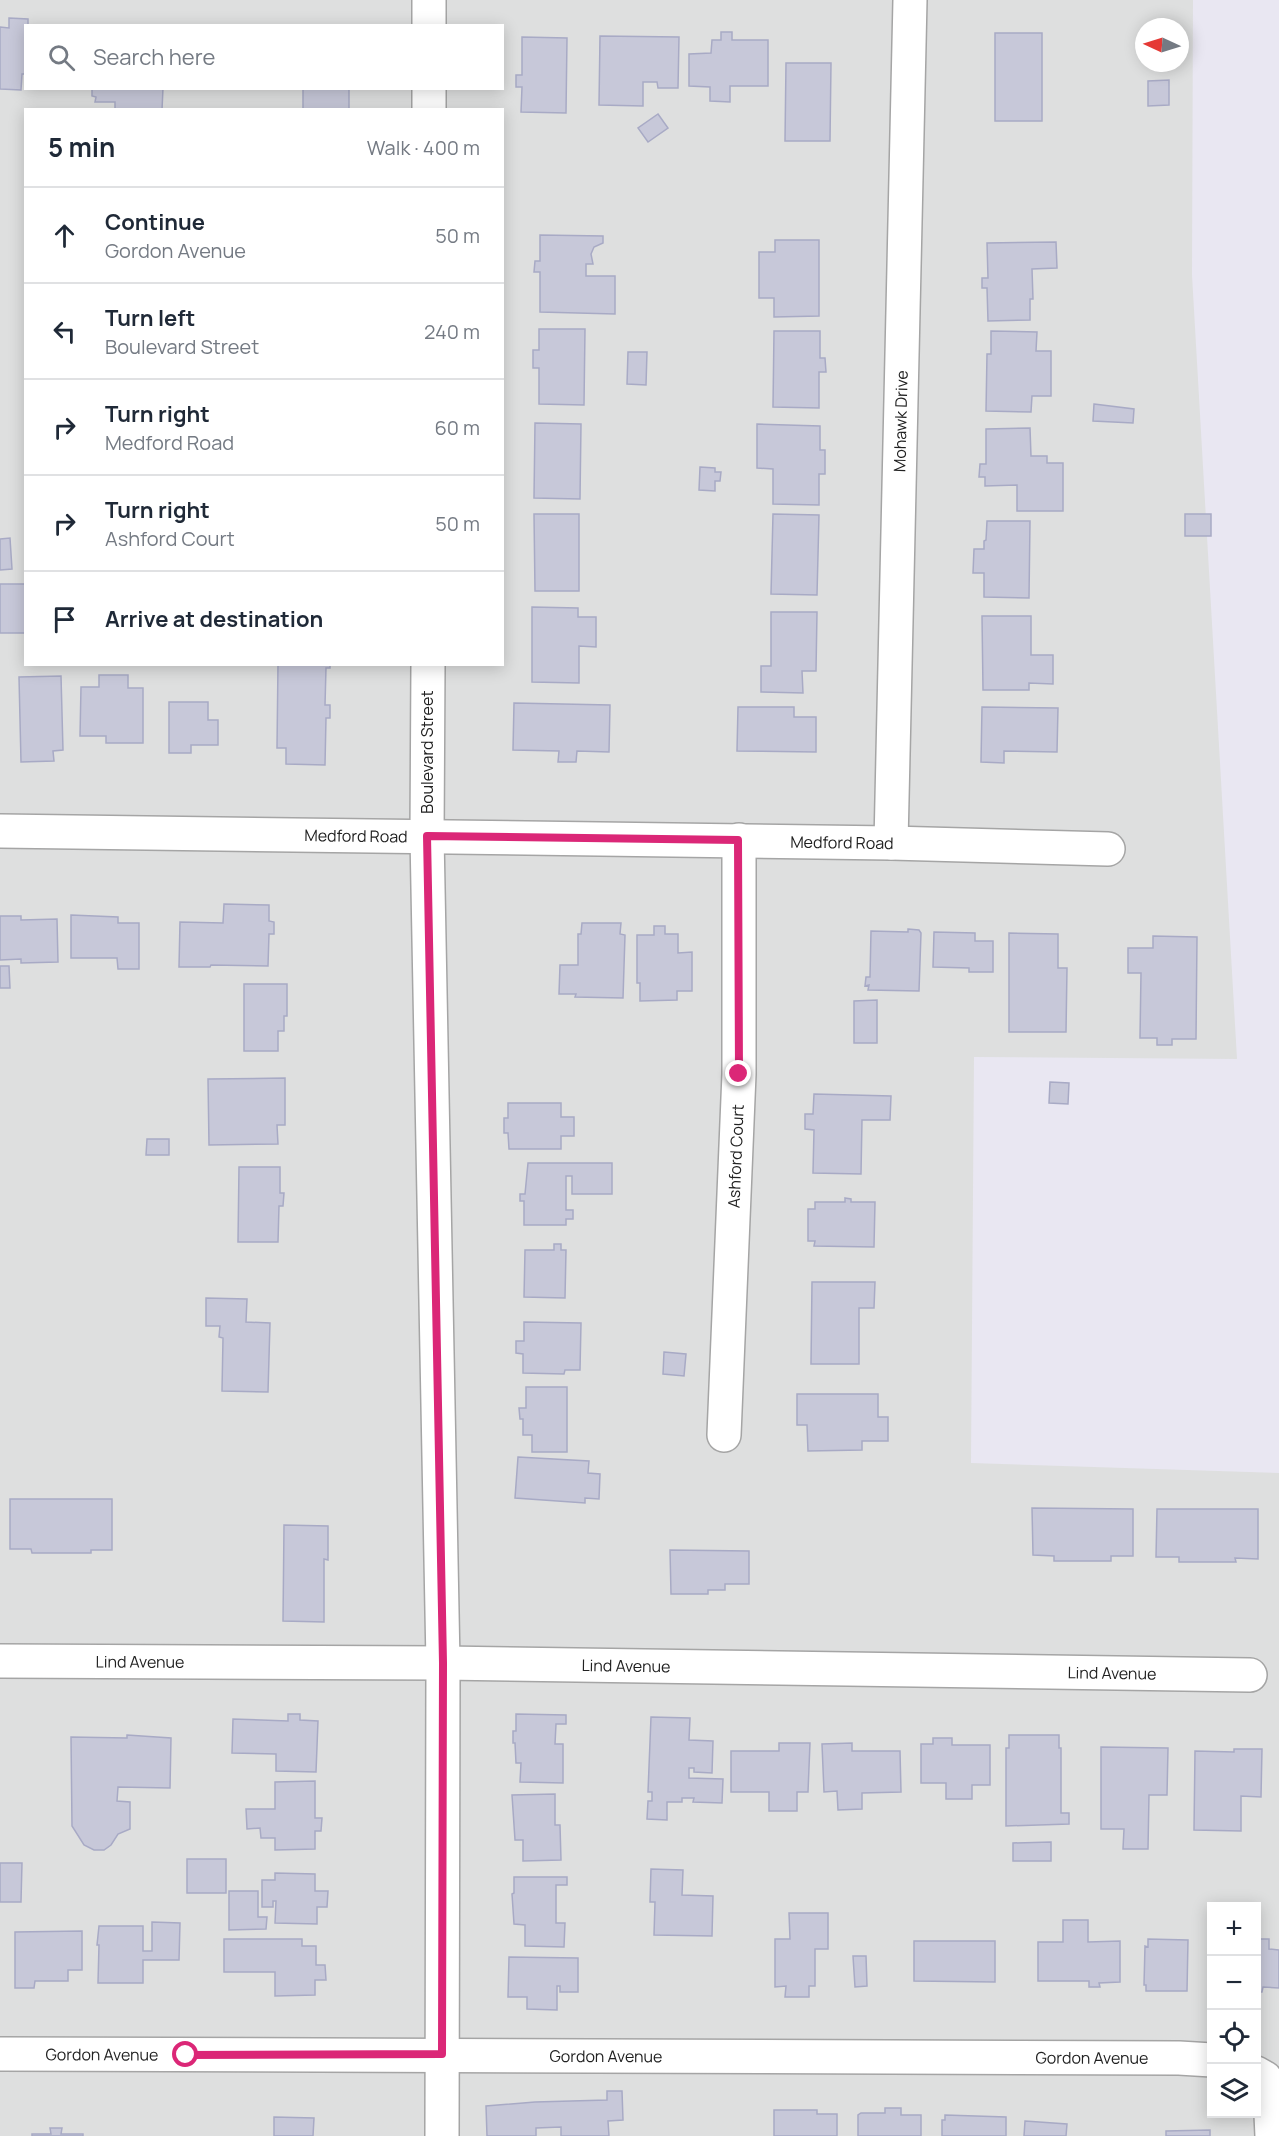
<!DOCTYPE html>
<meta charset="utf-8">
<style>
:root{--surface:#fff;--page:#f2f2f3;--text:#1f2937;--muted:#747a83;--line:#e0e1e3}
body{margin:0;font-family:Manrope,sans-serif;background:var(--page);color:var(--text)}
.controls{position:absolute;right:18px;bottom:18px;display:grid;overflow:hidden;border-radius:0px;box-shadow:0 3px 15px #0003}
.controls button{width:54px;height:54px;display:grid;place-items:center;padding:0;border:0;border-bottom:2px solid var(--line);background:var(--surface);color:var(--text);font:30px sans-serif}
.compass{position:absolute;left:1135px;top:18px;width:54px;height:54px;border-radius:50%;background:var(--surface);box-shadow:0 3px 15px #0003;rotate:274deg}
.stop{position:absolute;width:18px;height:18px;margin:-14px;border:4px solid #db2777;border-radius:50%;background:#fff}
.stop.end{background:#db2777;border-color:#fff;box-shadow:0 2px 6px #0008}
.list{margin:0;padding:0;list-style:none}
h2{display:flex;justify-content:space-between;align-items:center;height:78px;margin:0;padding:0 24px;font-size:26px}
h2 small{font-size:20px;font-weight:400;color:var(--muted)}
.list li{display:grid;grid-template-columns:39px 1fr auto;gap:18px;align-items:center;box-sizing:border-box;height:96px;padding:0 24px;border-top:2px solid var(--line)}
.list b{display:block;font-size:22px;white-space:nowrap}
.list p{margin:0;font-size:20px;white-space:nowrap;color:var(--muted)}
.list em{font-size:20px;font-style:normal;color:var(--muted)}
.icon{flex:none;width:33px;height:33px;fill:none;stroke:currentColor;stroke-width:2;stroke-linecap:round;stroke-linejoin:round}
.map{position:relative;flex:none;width:1279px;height:2136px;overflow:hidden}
.search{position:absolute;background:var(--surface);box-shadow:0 3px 15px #0003;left:24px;top:24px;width:480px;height:66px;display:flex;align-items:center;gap:15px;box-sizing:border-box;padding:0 21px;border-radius:0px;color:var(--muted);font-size:22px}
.panel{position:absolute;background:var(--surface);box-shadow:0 3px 15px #0003;left:24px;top:108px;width:480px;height:558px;border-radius:0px}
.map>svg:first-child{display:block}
.residential{fill:#dedfdf;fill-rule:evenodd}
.building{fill:#c7c8d9;stroke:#a8aac5;stroke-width:1.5}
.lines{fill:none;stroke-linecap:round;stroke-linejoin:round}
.street-casing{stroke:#a5a5a5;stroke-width:36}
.street{stroke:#fff;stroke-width:33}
.route{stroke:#db2777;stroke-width:8}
.labels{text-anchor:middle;stroke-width:6;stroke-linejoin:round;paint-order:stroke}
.street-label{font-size:16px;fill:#212121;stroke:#fff}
</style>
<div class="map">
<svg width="1279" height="2136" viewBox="0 0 1279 2136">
<rect width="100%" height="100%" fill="#e9e7f2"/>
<!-- residential -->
<path class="residential" d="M0,0H1193L1192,275L1237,1059L974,1057L971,1463L1279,1473V2136H0ZM26,26H502V88H26ZM1144,27H1180V63H1144ZM26,110H502V664H26ZM1212,1906H1256V2114H1212Z"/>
<!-- building -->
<path class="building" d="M9,18L28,19V26H26V74H22L21,90L0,89V27L9,28Z
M721,32H732V40H768V86H730V102L710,101V87L689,86V54L711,53L712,40H721Z
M995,33H1042V121H995Z
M600,36L679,37L678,88H658L657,82H643V106L599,105Z
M522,37L567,38L566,113L521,112L522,87H516V75H522Z
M786,63H831L830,141H785Z
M1169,80V105L1148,106V81Z
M92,88H163L162,110H115V102H95L96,97L92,96Z
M303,88H349V110L303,109Z
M658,114L668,128L648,142L638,128Z
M540,235L603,236V243L594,247L591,254L593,264H586V276H615V314L540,312V272H534L535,261H540Z
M775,240H819V316L774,317V298H759V252H775Z
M1056,242L1057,268L1032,269L1033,299H1030V320L988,321L987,288H982V278H988L987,243Z
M539,329H585L584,405L539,404V368H533V350H539Z
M774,331H820V358H825L826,372H819V408L773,407Z
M991,331L1037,332L1036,351H1051V396H1032L1031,412L986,411L987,354H991Z
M628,352H647L646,385L627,384Z
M1094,404L1134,409L1133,423L1093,421Z
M535,423L581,424L580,499L534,498Z
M757,424L820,426V450H825V474H819V505L773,504V469L757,468Z
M1030,428L1031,456H1047V463H1063V511H1017V485L985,486V477H979L980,464H986V429Z
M700,467L715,468V472H721L720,481H715V491L699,490Z
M534,514H579V591H535Z
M773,514L819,515L817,595L771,594Z
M1185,514H1211V536H1185Z
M987,521H1030L1029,598L984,597V573H973L974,549H984V541L986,540Z
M10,538L12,569L0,570V539Z
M0,584H26V633H0Z
M532,607L578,608V617H596V647L579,646V683L532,682Z
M771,612H817L816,671H802L803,693L761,692V666H771Z
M982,616H1031V655H1053V684L1029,683V690H983Z
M278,664H330V668H326L325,705H330V718H326L325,765L286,764V748H277Z
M99,675H128V688H143V743H106V736H80L81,687H99Z
M61,676L63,750L53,751L54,761L21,762L19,677Z
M169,702H208V720H218V745H191V753H169Z
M514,703L610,705L609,752L577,751L576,762H558L559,751L513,750Z
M738,707H794V717H816V752L737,751Z
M982,707L1058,708L1057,752L1004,751V763L981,762Z
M224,904L269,905V921L274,922V934H269L268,966L211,965L210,967H179L180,922L223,923Z
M71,915L118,917V923H139V969H118L117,958H71Z
M0,916H21V920L57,919L58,962L21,963V959L0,960Z
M582,923H621L620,934L625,935L623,998L575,997L576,994H559L560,965H578V934H581Z
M654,926H665V934H678V953L692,952V991H677V1000L640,1001V983H637V935H654Z
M908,929L919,930L921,933L919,991L868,990L869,985L865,986L866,977H870L871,931L908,932Z
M934,932L975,933V941H993V972H969V968L933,967Z
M1009,933L1058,934V968H1067L1066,1032H1009Z
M1153,936L1197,937L1196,1039H1172V1045H1157V1038H1140L1141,973H1128V948H1153Z
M0,966H9L10,988H0Z
M244,984H287V1016H284V1031H278V1051H244Z
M877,1000V1043H854V1001Z
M285,1078V1125H277L278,1144L209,1145L208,1079Z
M1050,1082L1069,1083L1068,1104L1049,1103Z
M814,1094L891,1096L890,1120H862L861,1174L813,1173L814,1130L805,1129V1114H813Z
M508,1103H561V1117H574V1136H561V1149H509L508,1133H504V1118H508Z
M147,1139H169V1155H146Z
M528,1163H612V1194H572V1176H566V1210H573V1219H566V1225H524V1201H520V1194H525Z
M239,1167H280V1193H284L283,1206H279L278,1242H238Z
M845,1198L851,1199V1202H875L874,1247L814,1246L815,1241H808V1209H815V1202H845Z
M554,1244H561V1250H566L565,1298L524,1297L525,1250H554Z
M812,1282H875L874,1308H859V1364H811Z
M206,1298L247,1299L246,1322L270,1323L268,1392L222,1391L223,1338L219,1337L220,1326H206Z
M524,1322L581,1323L580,1370H565L564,1374L523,1373V1354L516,1353V1341H524Z
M664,1352L686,1354L684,1376L663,1374Z
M526,1387H567V1452H532V1435H523V1419H520L519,1408H526Z
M797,1394H878V1417H888V1441H862V1450L808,1451L807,1425H797Z
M518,1457L589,1461L588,1473L600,1474L599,1499L585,1498V1503L515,1498Z
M10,1499H112V1550H91V1553H32L31,1549H10Z
M1032,1508L1133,1509V1556H1111V1561H1054V1556L1033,1555Z
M1157,1509H1258V1559L1235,1558L1236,1562H1179V1557H1156Z
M284,1525L328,1526V1560L324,1559V1622L283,1621Z
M670,1550L749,1551V1584H725V1590H708V1594H671Z
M288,1714H300V1720L318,1721L316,1772L276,1771V1754L232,1753L233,1719L288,1721Z
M516,1714L566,1715V1724H556L555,1744H563V1783L520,1782L521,1763H516L515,1743H513V1731H516Z
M651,1717L690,1718L689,1740L713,1741L712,1773L694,1772V1768H689V1778L723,1779L722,1803L693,1802L694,1798H682V1802H667V1820L647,1819L648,1801H652V1792H648Z
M127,1735L171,1738L170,1788L118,1787L117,1801L130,1802V1829L118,1834L111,1845L104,1850H94L84,1845L72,1826L71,1737L127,1738Z
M1009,1735H1059V1748H1061V1813H1069V1824L1006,1826V1748H1009Z
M933,1738H952V1745H990V1785H972V1799H946V1783H921V1744H933Z
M779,1743H810L808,1792H797V1811H769V1792H731V1751H779Z
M852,1743V1751H900L901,1792L862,1793V1809L838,1810L837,1791L824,1792L822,1744Z
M1101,1747L1168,1748L1167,1795H1149L1148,1849H1123L1124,1829H1101Z
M1234,1749H1262L1261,1797L1241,1796V1831L1194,1830L1195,1751L1234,1752Z
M315,1781V1818H322L321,1831H315V1849L275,1850V1838H261L260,1828L247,1829L246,1809H275V1782Z
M555,1794V1825H560L561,1860L523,1861V1840H515L512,1795Z
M1051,1842V1861H1013V1843Z
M187,1859H226V1893H187Z
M0,1863H22L21,1902H0Z
M651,1869L683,1870L682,1895L713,1896L712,1936L654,1935L655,1902H650Z
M275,1873L315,1874V1891H328L327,1907H317V1924L275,1923L276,1901H273V1907H262V1880H275Z
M514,1877H567V1885H556V1923H565L564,1947L525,1946V1925L514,1924L512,1894L514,1893Z
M229,1891H258V1917H267L266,1929L229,1930Z
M789,1913H828V1949H815V1986H809V1997H785L786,1986L775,1987V1939H790Z
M1063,1920H1088V1942L1120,1941V1982L1099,1983L1100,1987H1089V1981H1038V1942H1063Z
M152,1922L180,1923L179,1960H143V1983H98L99,1945H97L99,1926H143V1951H152Z
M82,1931V1970H68V1981H35L34,1988H15V1932Z
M224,1939H302V1946H316V1965H325L326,1980H315V1995L275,1996V1972H224Z
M1148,1939L1188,1940L1187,1991H1146V1985H1144L1145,1946L1148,1947Z
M1256,1939H1269V1949L1279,1950V1988L1263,1987L1262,1992H1256Z
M914,1941H995V1982L914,1981Z
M853,1956H866L867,1986L855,1987Z
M509,1957L578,1958V1992H560V1986H557V2010L527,2009V1997H508Z
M607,2091H622L623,2120L608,2121L609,2136H561V2127L536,2128V2136H487L486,2106L535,2102L607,2100Z
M885,2108H901V2115H921V2136H858V2115L861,2113H885Z
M774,2110H817V2114H837V2136H774Z
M945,2115L1006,2117V2136H942V2120H945Z
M274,2117L314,2118L313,2136H274Z
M1025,2121L1067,2124L1066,2136H1024Z
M50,2128H62L61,2134H83V2136H32V2134H51Z
M1210,2130V2136H1166V2131Z"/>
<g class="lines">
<!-- street casing -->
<g class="street-casing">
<g id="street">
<path d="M429,26V0"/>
<path d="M429,110V88"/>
<path d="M428,664L427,836L443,1663L442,2136"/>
<path id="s1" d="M0,831L891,843L1108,849"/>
<path id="s2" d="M891,843L910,0"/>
<path id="s3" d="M724,1435L739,1074V840"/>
<path id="s4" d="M0,1661L443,1663L1250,1675"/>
<path id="s5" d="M0,2054L1179,2058L1212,2060"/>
<path d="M1256,2073L1265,2078L1270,2093L1272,2136"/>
</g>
</g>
<!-- street -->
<use href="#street" class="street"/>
</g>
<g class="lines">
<!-- route -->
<path class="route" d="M186,2055L442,2054L443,1663L427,836L738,840L739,1074"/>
</g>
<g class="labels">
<!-- street labels -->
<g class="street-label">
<text dy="6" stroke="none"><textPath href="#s2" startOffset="422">Mohawk Drive</textPath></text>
<text transform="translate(427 752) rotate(-90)" y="6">Boulevard Street</text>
<text dy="6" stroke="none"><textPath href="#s1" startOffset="356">Medford Road</textPath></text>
<text dy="6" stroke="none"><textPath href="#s1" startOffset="842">Medford Road</textPath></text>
<text dy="6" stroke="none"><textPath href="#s3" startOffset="279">Ashford Court</textPath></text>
<text dy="6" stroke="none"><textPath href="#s4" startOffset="140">Lind Avenue</textPath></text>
<text dy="6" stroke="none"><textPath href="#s4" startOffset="626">Lind Avenue</textPath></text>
<text dy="6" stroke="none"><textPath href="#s4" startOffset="1112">Lind Avenue</textPath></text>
<text dy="6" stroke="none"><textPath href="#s5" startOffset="102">Gordon Avenue</textPath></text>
<text dy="6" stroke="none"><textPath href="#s5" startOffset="606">Gordon Avenue</textPath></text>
<text dy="6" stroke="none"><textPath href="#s5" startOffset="1092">Gordon Avenue</textPath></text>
</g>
</g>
</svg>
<div class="controls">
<button>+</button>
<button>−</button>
<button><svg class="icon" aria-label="locate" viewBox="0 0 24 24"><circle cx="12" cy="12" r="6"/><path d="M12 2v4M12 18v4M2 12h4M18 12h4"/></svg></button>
<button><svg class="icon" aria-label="layers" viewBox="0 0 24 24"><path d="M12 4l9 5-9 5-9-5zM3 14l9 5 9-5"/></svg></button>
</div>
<svg class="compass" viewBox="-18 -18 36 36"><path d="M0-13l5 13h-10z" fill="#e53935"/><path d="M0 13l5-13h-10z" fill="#747a83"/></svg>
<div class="stop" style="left:186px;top:2055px"></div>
<div class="stop end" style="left:739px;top:1074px"></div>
<div class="search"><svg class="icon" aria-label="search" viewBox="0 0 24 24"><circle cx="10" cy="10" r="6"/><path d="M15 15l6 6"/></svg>Search here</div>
<section class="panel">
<h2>5 min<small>Walk · 400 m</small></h2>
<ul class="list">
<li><svg class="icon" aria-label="ahead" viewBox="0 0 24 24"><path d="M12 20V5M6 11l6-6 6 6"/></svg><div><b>Continue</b><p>Gordon Avenue</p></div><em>50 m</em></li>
<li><svg class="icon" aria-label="left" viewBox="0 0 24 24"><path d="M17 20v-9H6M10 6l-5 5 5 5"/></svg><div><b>Turn left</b><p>Boulevard Street</p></div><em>240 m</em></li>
<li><svg class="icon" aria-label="right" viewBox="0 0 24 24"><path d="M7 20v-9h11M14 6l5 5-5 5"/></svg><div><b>Turn right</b><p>Medford Road</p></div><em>60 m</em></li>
<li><svg class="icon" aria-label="right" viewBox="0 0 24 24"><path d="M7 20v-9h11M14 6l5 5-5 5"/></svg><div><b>Turn right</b><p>Ashford Court</p></div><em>50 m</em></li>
<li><svg class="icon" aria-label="arrive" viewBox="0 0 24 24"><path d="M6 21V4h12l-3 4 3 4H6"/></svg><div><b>Arrive at destination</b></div></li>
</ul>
</section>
</div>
